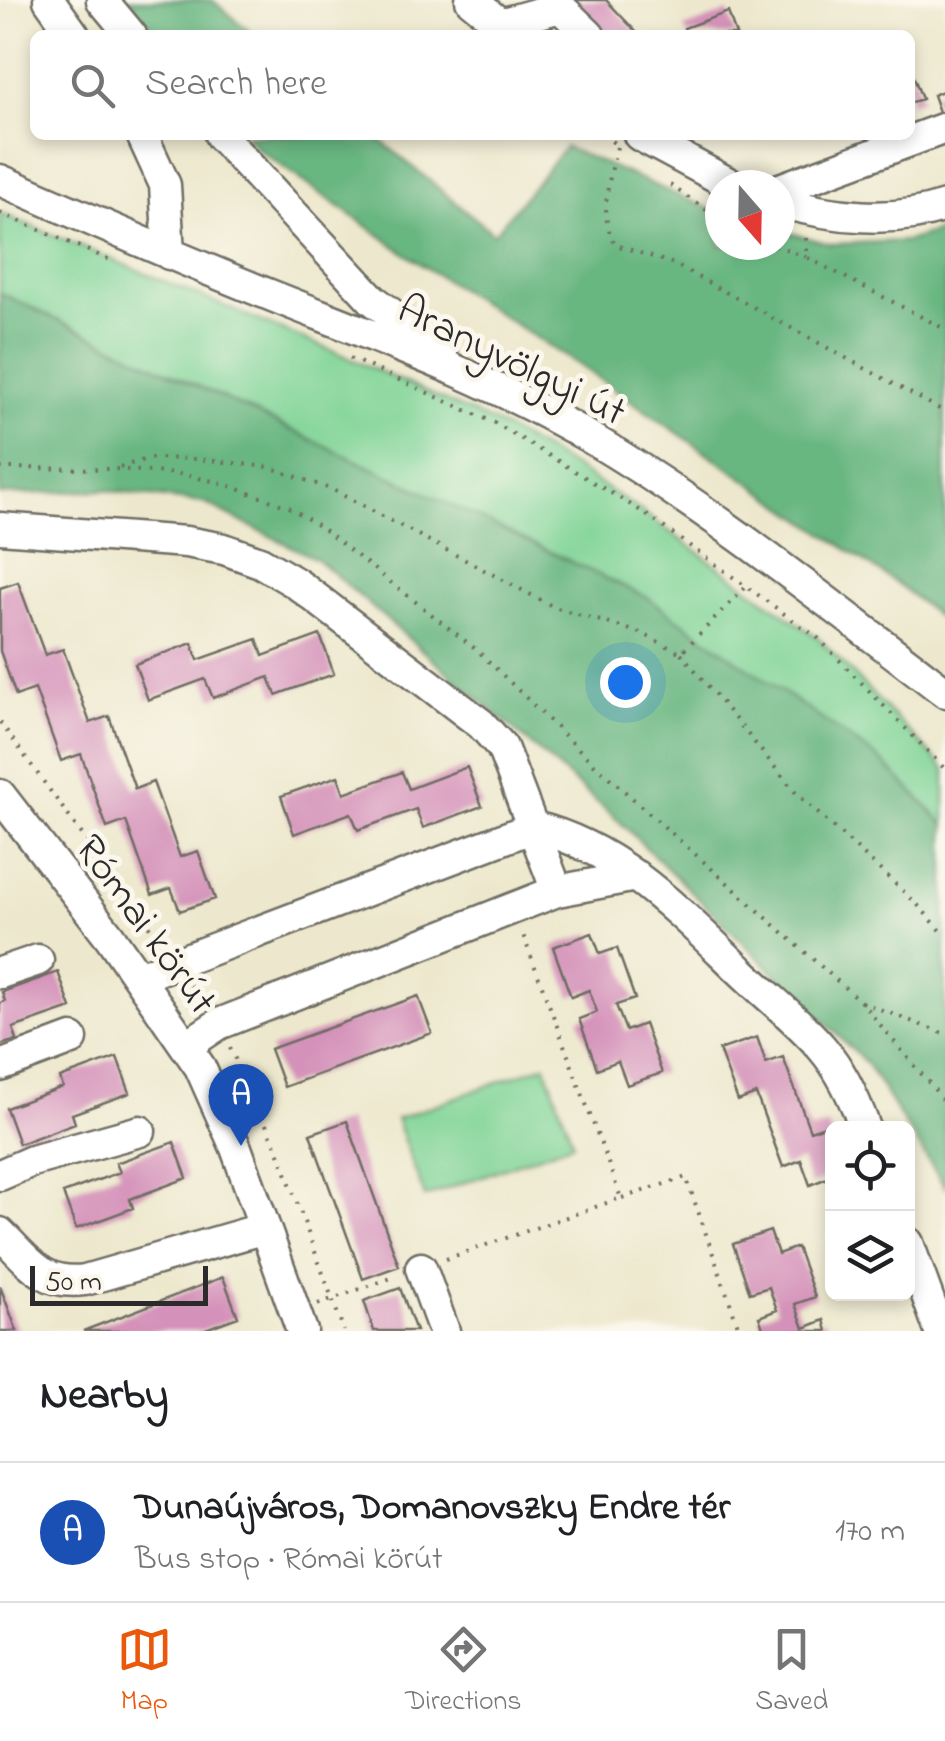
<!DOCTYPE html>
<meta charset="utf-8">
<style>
:root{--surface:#fff;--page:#f2f2f2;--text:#202124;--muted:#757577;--line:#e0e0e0;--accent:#ea580c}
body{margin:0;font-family:"Indie Flower",sans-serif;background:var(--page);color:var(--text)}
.controls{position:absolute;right:30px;bottom:30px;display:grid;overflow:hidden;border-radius:15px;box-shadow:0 5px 15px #0003}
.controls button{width:90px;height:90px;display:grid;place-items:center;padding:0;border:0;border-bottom:2px solid var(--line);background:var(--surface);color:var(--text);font:50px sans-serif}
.compass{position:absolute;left:705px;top:170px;width:90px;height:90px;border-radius:50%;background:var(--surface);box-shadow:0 5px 15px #0003;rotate:160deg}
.scale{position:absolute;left:30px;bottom:25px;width:178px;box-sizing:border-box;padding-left:10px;border:5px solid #2b2b2b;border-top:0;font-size:28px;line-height:35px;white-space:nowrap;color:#2b2b2b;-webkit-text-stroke:8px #fbf7ec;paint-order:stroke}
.you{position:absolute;left:625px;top:682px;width:35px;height:35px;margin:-25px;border:8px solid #fff;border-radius:50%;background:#1a73e8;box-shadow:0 0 0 15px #1a73e833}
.badge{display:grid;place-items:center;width:65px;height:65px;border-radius:50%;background:var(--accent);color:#fff;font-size:32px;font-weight:700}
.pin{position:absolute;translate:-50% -82px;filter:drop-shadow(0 2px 5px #0008)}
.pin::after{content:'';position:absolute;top:52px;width:35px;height:30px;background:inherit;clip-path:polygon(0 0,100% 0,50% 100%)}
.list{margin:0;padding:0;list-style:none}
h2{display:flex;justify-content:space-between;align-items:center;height:130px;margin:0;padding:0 40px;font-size:42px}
h2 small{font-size:32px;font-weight:400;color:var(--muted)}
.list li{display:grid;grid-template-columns:65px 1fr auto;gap:30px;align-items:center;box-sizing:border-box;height:140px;padding:0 40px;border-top:2px solid var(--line)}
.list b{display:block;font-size:38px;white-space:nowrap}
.list p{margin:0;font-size:32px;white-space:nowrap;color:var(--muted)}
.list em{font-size:32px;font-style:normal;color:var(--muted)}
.icon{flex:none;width:55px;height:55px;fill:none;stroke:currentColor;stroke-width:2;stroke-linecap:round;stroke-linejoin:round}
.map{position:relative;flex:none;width:945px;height:1331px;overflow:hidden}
.search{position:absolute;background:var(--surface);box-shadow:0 5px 15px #0003;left:30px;right:30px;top:30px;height:110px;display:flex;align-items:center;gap:25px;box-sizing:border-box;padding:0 35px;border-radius:15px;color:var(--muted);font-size:38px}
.sheet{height:270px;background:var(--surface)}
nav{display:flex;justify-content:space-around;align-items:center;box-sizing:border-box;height:140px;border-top:2px solid var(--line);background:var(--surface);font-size:28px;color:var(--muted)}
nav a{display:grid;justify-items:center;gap:5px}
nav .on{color:var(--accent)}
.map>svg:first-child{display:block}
.green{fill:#80d497;stroke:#568061;stroke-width:2.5}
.forest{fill:#68b680;stroke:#4a7056;stroke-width:2.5}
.building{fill:#d491b9}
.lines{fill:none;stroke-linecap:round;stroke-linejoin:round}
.minor-casing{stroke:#6f6d64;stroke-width:35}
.path{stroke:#6f6d64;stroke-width:4;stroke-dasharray:2.5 8;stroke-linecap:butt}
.minor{stroke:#fff;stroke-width:30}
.labels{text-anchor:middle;stroke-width:10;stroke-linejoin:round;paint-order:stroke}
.street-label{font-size:42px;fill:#2b2b2b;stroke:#fbf7ec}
</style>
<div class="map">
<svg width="945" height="1331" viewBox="0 0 945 1331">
<rect width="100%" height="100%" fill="#fbf7ec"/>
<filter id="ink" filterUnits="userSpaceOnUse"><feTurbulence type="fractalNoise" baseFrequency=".01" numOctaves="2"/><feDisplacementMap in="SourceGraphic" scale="20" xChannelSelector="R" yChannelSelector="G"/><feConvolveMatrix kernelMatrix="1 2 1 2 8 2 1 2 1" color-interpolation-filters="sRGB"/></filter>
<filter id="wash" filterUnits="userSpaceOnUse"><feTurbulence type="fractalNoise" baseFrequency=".0048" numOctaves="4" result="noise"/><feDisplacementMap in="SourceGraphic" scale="40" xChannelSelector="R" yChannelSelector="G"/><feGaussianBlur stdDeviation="2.25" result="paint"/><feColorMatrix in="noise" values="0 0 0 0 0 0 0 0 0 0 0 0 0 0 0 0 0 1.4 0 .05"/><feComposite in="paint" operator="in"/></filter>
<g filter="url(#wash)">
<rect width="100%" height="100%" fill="#ede8cd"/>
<!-- green -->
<path class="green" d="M0,213L347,357L495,423L575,468L641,511L818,638L945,769V825L881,761L646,597L0,293Z
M545,1065L573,1143L425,1197L396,1119Z"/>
<!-- forest -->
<path class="forest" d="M128,0H212L254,35H159Z
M245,135H374L494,234L565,147L720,213V245H780V230L830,244L907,241L945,229V623L899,585L579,365L419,263L259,150Z
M0,293L646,597L882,761L945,825V1187L867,1064L620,822L318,560L204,503L104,490L0,495Z"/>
<g id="blocks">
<!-- building -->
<path class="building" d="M573,0H606L639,35H604Z
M728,12L736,35H687L684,28Z
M910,67L922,99L910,103Z
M945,90V113L940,115L933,95Z
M18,582L45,655L63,649L90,723L109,716L135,789L153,782L180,857L198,851L215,899L180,911L171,888L152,895L126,821L107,828L81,754L61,761L35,689L16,696L0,651V588Z
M320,635L334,674L276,695L269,677L213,698L205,679L148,700L135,664L192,643L198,660L257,639L263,656Z
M467,767L482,806L423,828L416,809L358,830L351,813L294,834L281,796L338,776L344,793L402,772L409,789Z
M592,933L600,954L617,948L635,999L616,1005L626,1031L644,1024L662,1073L627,1085L618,1061L597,1069L579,1019L597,1012L589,990L571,997L553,947Z
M58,972L71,1008L13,1028L17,1040L0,1045V1003L5,1001L2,992Z
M418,996L432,1033L284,1087L270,1049Z
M757,1037L766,1063L783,1057L810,1131L828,1125L832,1136V1176L810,1185L801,1160L783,1167L756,1094L738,1101L719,1050Z
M117,1057L130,1093L72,1114L75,1123L19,1144L6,1108L63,1087L60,1078Z
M347,1121L399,1266L363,1279L310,1134Z
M174,1142L187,1178L130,1199L133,1208L76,1229L63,1193L120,1172L116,1163Z
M770,1231L778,1254L797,1247L815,1297L795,1304L804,1328L824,1320L827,1331H764L759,1317L777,1310L769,1287L750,1293L733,1244Z
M223,1277L238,1317L200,1331H83Z
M0,1286L17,1331H0Z
M400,1288L416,1331H374L364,1301Z"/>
</g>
</g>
<g filter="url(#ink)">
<use href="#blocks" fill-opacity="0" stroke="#6f6d64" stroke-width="2.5"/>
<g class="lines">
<!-- minor casing -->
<g class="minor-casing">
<path id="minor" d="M49,0L74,35
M102,0L131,35
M471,0L514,35
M500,24L560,7L589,35
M142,135L165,185L169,254
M220,135L372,299L442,353
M639,135L732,185
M0,180C95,222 189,263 285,301C388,342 493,381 589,437C714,511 829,604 945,692
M780,189L945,128
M780,202C832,217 893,224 945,206
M0,528L186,542L224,549L260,562L296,583L481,724L502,747L557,891L636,876
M0,795L110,937L200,1067L236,1148L302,1331
M534,827C621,848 681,914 744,974C769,998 799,1021 822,1048C842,1071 855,1100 865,1128
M0,973L38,960
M139,977L534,827
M186,1046L219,1024L557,891
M0,1066L72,1039
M0,1175L32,1161L140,1131
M0,1233C28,1260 42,1286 85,1280L265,1228
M908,1243L940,1331
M421,1268L444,1331"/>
</g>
<!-- path -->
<path class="path" d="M603,135L614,143
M617,147C610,177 597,218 616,245L674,264L945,412
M670,185L720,219
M0,213L110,260
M806,238V257L945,329
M775,245L806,257
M350,358L495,423L641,511L818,638L945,769
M120,467L150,458L197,459L269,467L333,490L554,607L641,633L681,653L747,586
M0,468L115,469L179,474L222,483L291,508L323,529L478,651L594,764L861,1002L945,1102
M681,653L796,793L915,902L945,935
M0,722L159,940
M191,985L203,1001
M861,1002L945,1034
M230,1048L277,1148L344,1331
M622,1198L686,1177L740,1331
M446,1259L621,1198L522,932
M318,1304L394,1277"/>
<!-- minor -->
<use href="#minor" class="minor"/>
</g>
</g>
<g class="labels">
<!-- street labels -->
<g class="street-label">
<text transform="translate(513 358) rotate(26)" y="15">Aranyvölgyi út</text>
<text transform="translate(148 923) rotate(54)" y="15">Római körút</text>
</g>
</g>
</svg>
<div class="controls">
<button><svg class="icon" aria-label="locate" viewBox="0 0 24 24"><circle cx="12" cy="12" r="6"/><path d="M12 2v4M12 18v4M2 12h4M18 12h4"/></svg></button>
<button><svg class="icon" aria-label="layers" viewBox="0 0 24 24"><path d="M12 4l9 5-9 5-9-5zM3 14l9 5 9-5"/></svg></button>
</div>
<svg class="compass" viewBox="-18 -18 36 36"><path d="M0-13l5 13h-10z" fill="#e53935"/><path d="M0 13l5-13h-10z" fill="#757577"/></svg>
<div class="scale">50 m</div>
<div class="you"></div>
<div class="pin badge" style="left:241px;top:1146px;background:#1a4fb4">A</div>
<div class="search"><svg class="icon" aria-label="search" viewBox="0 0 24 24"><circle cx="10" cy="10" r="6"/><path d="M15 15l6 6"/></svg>Search here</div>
</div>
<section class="sheet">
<h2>Nearby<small></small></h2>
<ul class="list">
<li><span class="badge" style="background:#1a4fb4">A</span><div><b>Dunaújváros, Domanovszky Endre tér</b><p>Bus stop · Római körút</p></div><em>170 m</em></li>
</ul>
</section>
<nav>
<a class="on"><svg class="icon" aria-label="map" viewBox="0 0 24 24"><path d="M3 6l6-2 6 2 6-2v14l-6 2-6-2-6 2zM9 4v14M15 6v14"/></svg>Map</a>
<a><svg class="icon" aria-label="directions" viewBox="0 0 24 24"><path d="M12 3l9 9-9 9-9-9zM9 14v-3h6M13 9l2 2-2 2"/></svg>Directions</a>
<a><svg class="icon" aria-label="saved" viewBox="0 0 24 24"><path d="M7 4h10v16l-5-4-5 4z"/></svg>Saved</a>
</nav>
